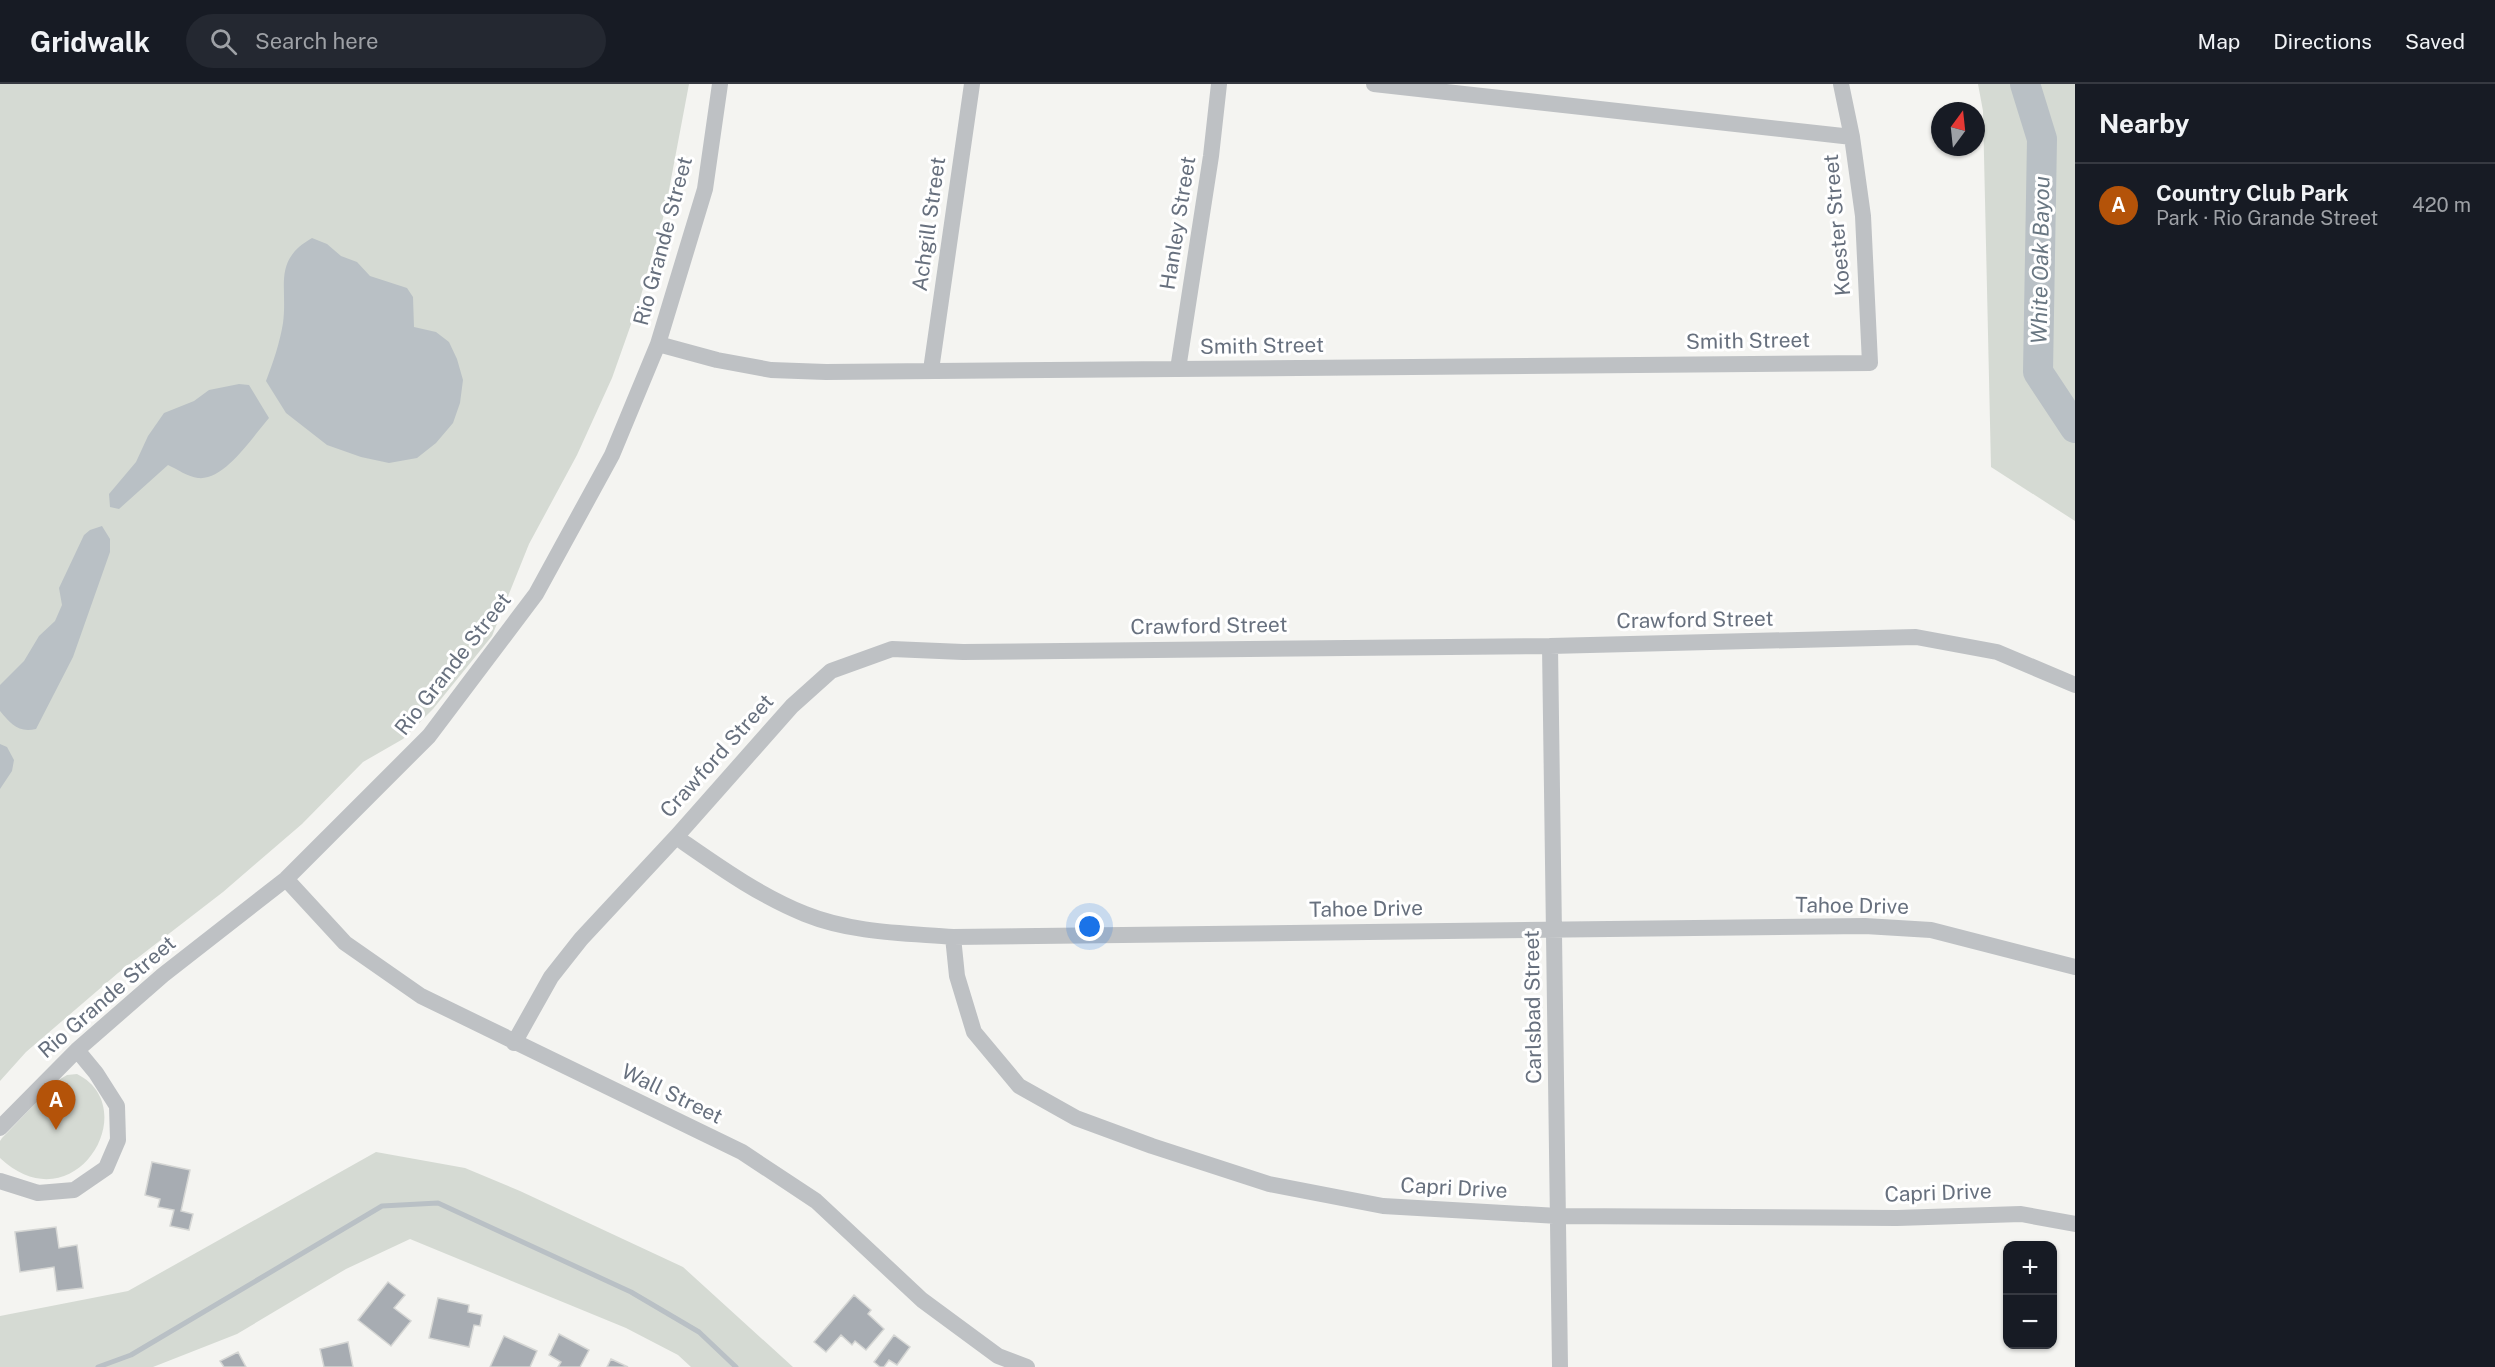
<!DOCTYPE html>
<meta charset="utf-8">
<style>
:root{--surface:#171b24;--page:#242831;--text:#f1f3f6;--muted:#9ea1a6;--line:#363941;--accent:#b45309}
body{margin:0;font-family:"Public Sans",sans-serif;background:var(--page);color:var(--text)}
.controls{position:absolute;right:18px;bottom:18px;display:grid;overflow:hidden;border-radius:12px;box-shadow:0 2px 4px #0004}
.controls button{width:54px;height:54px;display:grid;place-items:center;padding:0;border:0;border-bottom:2px solid var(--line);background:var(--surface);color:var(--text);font:30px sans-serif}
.compass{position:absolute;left:1931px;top:18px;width:54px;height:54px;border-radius:50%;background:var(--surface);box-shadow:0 2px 4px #0004;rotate:15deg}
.you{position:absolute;left:1090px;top:843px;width:21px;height:21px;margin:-15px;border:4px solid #fff;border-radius:50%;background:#1a73e8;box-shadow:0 0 0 9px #1a73e833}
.badge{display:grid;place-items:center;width:39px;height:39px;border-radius:50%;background:var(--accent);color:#fff;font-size:20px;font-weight:700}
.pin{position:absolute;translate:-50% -50px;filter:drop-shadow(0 2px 3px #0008)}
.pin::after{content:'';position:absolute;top:32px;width:21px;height:18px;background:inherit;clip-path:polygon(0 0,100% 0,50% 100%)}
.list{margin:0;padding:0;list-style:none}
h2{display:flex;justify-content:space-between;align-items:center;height:78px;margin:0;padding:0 24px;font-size:26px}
h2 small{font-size:20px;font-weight:400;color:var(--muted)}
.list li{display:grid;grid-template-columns:39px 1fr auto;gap:18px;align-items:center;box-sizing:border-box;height:84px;padding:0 24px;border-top:2px solid var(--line)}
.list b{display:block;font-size:22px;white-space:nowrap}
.list p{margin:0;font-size:20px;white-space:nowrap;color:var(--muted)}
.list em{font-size:20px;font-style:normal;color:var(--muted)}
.icon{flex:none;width:33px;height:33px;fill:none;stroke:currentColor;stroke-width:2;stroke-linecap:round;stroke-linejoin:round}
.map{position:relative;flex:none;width:2075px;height:1283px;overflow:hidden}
header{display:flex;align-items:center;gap:36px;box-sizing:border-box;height:84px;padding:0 30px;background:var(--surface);border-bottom:2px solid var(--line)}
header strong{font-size:28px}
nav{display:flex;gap:33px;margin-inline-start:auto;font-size:21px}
.search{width:420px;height:54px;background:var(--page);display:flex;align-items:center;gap:15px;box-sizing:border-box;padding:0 21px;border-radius:33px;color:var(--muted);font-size:22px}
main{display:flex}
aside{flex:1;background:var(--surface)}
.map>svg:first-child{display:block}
.green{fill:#d5dad3}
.water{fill:#b9c0c5}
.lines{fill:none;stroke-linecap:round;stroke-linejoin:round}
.stream{stroke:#b9c0c5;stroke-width:5}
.river{stroke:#b9c0c5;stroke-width:30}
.building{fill:#a7acb2;stroke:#d5d6d4;stroke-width:1.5}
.minor{stroke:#bec1c4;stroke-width:16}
.labels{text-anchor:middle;stroke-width:6;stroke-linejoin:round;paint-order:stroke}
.street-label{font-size:21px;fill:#67707e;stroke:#fff}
.water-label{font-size:22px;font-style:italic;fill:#697782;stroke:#fff}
</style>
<header>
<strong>Gridwalk</strong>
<div class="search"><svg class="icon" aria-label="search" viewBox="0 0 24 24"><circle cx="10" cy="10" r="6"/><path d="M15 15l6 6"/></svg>Search here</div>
<nav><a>Map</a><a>Directions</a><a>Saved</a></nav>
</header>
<main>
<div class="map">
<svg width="2075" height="1283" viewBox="0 0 2075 1283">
<rect width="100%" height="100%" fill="#f4f4f1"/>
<!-- green -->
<path class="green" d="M0,0H689L665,127L640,215L612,294L577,371L529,460L492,552L433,625L403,655L363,678L302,740L223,808L118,889L26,968L0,997Z
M1978,0H2075V437L1991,383L1983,27Z
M77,990C145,1024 74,1143 0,1074V1057L2,1054L57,997L67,991Z
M376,1068L465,1084L520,1107L683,1183L793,1283H691L678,1271L626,1244L410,1155L346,1185L237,1250L153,1283H0V1232L128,1207Z"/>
<!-- water -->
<path class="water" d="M312,154L327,160L341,172L357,178L370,192L407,204L413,213L414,243L436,248L449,258L457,275L463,296L460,319L453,339L436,359L417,374L389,379L361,373L327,361L286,329L266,297C273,279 280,258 283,239C288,202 272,177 312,154Z
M239,300L249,301L269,334C253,352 225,397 198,394C188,393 177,385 168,381L119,425L110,423L109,410L136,378L148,352L164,329L194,317L209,306Z
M102,442L110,455V468L73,573L36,645C18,649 11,640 0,627V601L24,577L39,552L55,537L62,521L59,504L84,451L90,446Z
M0,660L7,663L14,676L12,687L0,705Z"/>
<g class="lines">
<!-- stream -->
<path class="stream" d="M98,1283L131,1271L382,1122L438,1119L631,1208L699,1248L736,1283"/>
<!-- river -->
<path class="river" d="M2025,0L2042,55L2038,288L2075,344"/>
</g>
<!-- building -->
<path class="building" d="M152,1078L190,1086L181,1127L193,1130L189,1146L170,1142L174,1126L158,1123L160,1115L145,1111Z
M56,1143L59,1164L77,1161L83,1204L57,1207L54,1183L20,1188L15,1148Z
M388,1198L405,1211L394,1224L411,1237L391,1262L358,1236Z
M854,1211L871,1226L868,1230L884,1245L866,1266L855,1257L852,1261L841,1251L826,1268L814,1258Z
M438,1214L469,1221L468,1228L482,1231L480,1242L474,1241L469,1263L429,1254Z
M559,1250L589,1266L580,1283H558L561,1278L549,1271Z
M894,1251L910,1263L897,1281L889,1276L884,1283H880L874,1278Z
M504,1252L537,1267L530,1283H490Z
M348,1258L353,1283H324L320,1265Z
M238,1268L246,1283H224L220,1277Z
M611,1275L628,1283H607Z"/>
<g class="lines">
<!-- minor -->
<path class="minor" d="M1374,0L1852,53
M658,260L717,276L771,286L826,288L1870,279L1863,132L1852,53L1841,0
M1178,285L1211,72L1219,0
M931,286L972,0
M1550,562L1560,1283
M676,753C718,782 758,811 805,830C852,849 904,849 953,853L1865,842L1931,846L2075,883
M286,795L345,859L421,912L742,1068L816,1117L922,1216L998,1272L1027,1283
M953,853L957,892L974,948L1019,1002L1076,1034L1152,1062L1269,1100L1383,1122L1558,1132L1897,1134L2021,1130L2075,1140
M514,959L551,893L581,855L676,753L792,622L831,587L892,565L963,568L1550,562L1916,553L1997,568L2075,601
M0,1044L77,966L163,891L286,795L429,652L536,510L612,371L658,260L705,105L720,0
M0,1097L38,1109L74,1106L106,1084L118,1056L117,1022L96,989L77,966"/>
</g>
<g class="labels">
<!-- street labels -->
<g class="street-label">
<text transform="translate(1178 139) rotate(-81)" y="7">Hanley Street</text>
<text transform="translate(929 140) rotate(-82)" y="7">Achgill Street</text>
<text transform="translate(1837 141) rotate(-95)" y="7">Koester Street</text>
<text transform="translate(663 157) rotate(-75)" y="7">Rio Grande Street</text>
<text transform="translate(1748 257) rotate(-1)" y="7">Smith Street</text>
<text transform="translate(1262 262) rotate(-1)" y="7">Smith Street</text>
<text transform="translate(1695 536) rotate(-1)" y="7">Crawford Street</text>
<text transform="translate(1209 542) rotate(-1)" y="7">Crawford Street</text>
<text transform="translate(453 580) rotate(-52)" y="7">Rio Grande Street</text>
<text transform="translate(717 672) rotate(-48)" y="7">Crawford Street</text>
<text transform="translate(1852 822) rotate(1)" y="7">Tahoe Drive</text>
<text transform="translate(1366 825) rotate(-1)" y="7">Tahoe Drive</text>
<text transform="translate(107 913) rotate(-41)" y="7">Rio Grande Street</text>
<text transform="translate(1533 923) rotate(-91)" y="7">Carlsbad Street</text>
<text transform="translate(672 1010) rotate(26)" y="7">Wall Street</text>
<text transform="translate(1454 1104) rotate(3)" y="7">Capri Drive</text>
<text transform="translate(1938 1109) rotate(-2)" y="7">Capri Drive</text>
</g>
<!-- water labels -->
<g class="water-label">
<text transform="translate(2040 176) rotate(-89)" y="8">White Oak Bayou</text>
</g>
</g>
</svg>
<div class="controls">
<button>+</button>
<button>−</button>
</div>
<svg class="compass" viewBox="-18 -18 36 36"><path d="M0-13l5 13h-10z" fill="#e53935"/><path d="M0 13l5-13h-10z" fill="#9ea1a6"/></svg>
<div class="you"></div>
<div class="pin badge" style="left:56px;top:1046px">A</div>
</div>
<aside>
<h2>Nearby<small></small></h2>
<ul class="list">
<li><span class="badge">A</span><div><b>Country Club Park</b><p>Park · Rio Grande Street</p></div><em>420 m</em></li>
</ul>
</aside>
</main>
